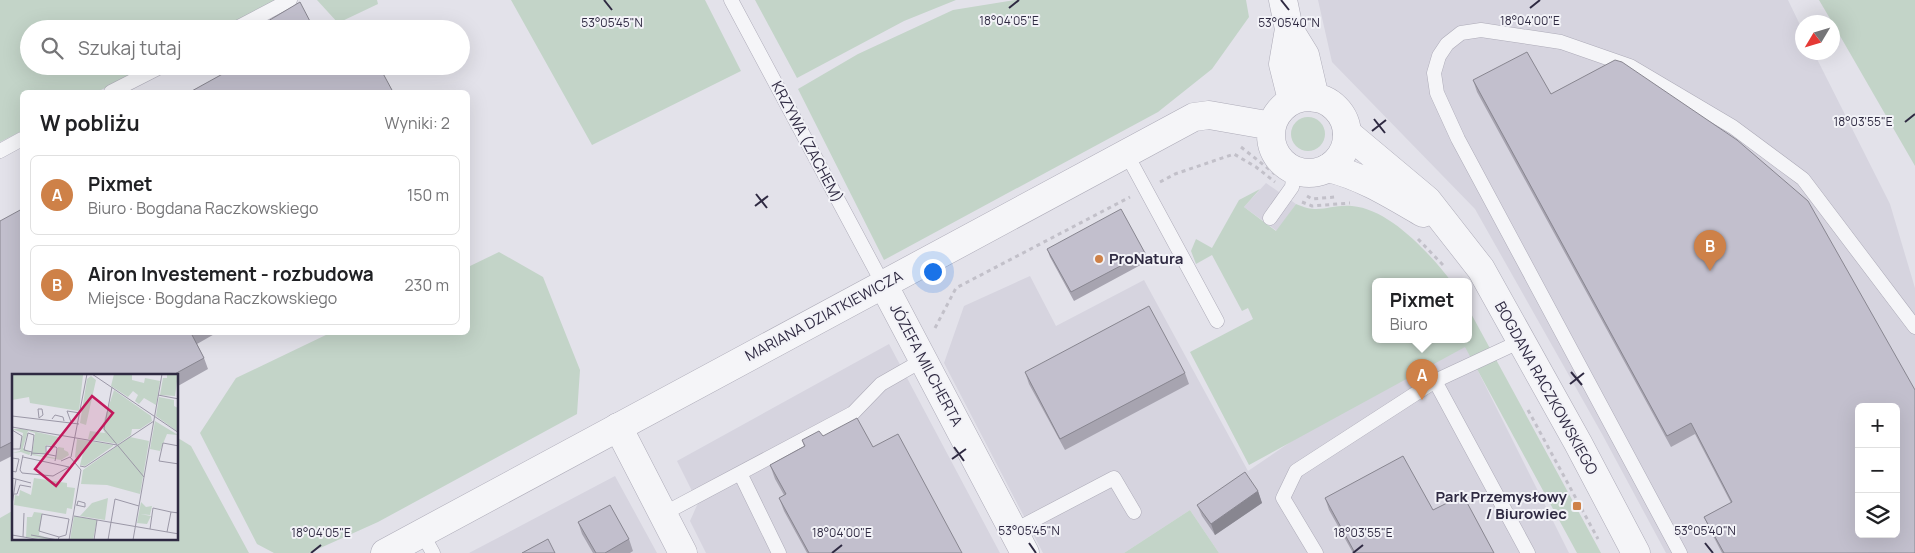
<!DOCTYPE html>
<html lang="pl">
<meta charset="utf-8">
<style>
:root{--surface:#fff;--page:#f2f2f2;--text:#202124;--muted:#757577;--line:#e0e0e0;--accent:#ce8148}
body{margin:0;font-family:Manrope,sans-serif;background:var(--page);color:var(--text)}
.controls{position:absolute;right:15px;bottom:15px;display:grid;overflow:hidden;border-radius:8px;box-shadow:0 5px 20px #0002}
.controls button{width:45px;height:45px;display:grid;place-items:center;padding:0;border:0;border-bottom:1px solid var(--line);background:var(--surface);color:var(--text);font:25px sans-serif}
.compass{position:absolute;left:1795px;top:15px;width:45px;height:45px;border-radius:50%;background:var(--surface);box-shadow:0 5px 20px #0002;rotate:232deg}
.you{position:absolute;left:932px;top:271px;width:18px;height:18px;margin:-12px;border:4px solid #fff;border-radius:50%;background:#1a73e8;box-shadow:0 0 0 8px #1a73e833}
.badge{display:grid;place-items:center;width:32px;height:32px;border-radius:50%;background:var(--accent);color:#fff;font-size:16px;font-weight:700}
.pin{position:absolute;translate:-50% -41px;filter:drop-shadow(0 1px 2px #0008)}
.pin::after{content:'';position:absolute;top:26px;width:18px;height:15px;background:inherit;clip-path:polygon(0 0,100% 0,50% 100%)}
.popup{position:absolute;left:1372px;top:278px;width:100px;height:65px;box-sizing:border-box;display:grid;place-content:center;border-radius:8px;background:var(--surface);filter:drop-shadow(0 1px 4px #0005);font-size:16px;white-space:nowrap;color:var(--muted)}
.popup b{font-size:19px;color:var(--text)}
.popup::after{content:'';position:absolute;left:50%;top:100%;margin-left:-10px;border:10px solid transparent;border-top-color:var(--surface)}
.list{margin:0;padding:0;list-style:none}
h2{display:flex;justify-content:space-between;align-items:center;height:65px;margin:0;padding:0 20px;font-size:21px}
h2 small{font-size:16px;font-weight:400;color:var(--muted)}
.list li{display:grid;grid-template-columns:32px 1fr auto;gap:15px;align-items:center;box-sizing:border-box;height:80px;margin:0 10px 10px;padding:0 10px;border:1px solid var(--line);border-radius:8px}
.list b{display:block;font-size:19px;white-space:nowrap}
.list p{margin:0;font-size:16px;white-space:nowrap;color:var(--muted)}
.list em{font-size:16px;font-style:normal;color:var(--muted)}
.icon{flex:none;width:28px;height:28px;fill:none;stroke:currentColor;stroke-width:2;stroke-linecap:round;stroke-linejoin:round}
.map{position:relative;flex:none;width:1915px;height:553px;overflow:hidden}
.search{position:absolute;background:var(--surface);box-shadow:0 5px 20px #0002;left:20px;top:20px;width:450px;height:55px;display:flex;align-items:center;gap:12px;box-sizing:border-box;padding:0 18px;border-radius:28px;color:var(--muted);font-size:19px}
.panel{position:absolute;background:var(--surface);box-shadow:0 5px 20px #0002;left:20px;top:90px;width:450px;height:245px;border-radius:8px}
.map>svg:first-child{display:block}
.built{fill:#d6d4df;fill-rule:evenodd}
.green{fill:#c3d4c8}
.lines{fill:none;stroke-linecap:round;stroke-linejoin:round}
.service-casing{stroke:#adabb8;stroke-width:15}
.minor-casing{stroke:#adabb8;stroke-width:29}
.tertiary-casing{stroke:#adabb8;stroke-width:29}
.path{stroke:#c2c0c9;stroke-width:3;stroke-dasharray:4 4;stroke-linecap:butt}
.service{stroke:#f5f5f8;stroke-width:14}
.minor{stroke:#f5f5f8;stroke-width:28}
.tertiary{stroke:#f5f5f8;stroke-width:28}
.wall{fill:#a7a4b0}
.shaded-wall{fill:#888690}
.building{fill:#c2bfcd;stroke:#888690;fill-rule:evenodd}
.ticks{fill:none;stroke:#2f2a42;stroke-width:2}
.poi-dot{fill:#ce8148;stroke:#f2f2f7;stroke-width:2}
.labels{text-anchor:middle;stroke-width:4;stroke-linejoin:round;paint-order:stroke}
.street-label{font-size:15px;fill:#2f2a42;stroke:#f2f2f7}
.poi-label{font-size:15px;font-weight:bold;fill:#2f2a42;stroke:#f2f2f7;text-anchor:start}
.inset-road{fill:none;stroke:#9b98a7;stroke-width:1}
.view{fill:#c2185b;fill-opacity:0.15;stroke:#c2185b;stroke-width:2.5}
.inset-edge{fill:none;stroke:#2f2a42;stroke-width:2.5}
.ticks-label{font-size:12px;text-anchor:middle;fill:#2f2a42;stroke:#f2f2f7;stroke-width:4;stroke-linejoin:round;paint-order:stroke}
</style>
<div class="map">
<svg width="1915" height="553" viewBox="0 0 1915 553">
<rect width="100%" height="100%" fill="#e3e2ea"/>
<!-- built -->
<path class="built" d="M1318,0H1788L1802,29V52L1814,53L1890,204L1915,288V553H1666L1602,434L1475,209L1332,62ZM1859,407H1896V534H1859Z
M1266,183L1296,204L1277,231L1244,207Z
M1030,276L1056,326L1144,280L1248,471L1442,339H1462L1569,553H1219L1190,510L1124,553H1043L944,363L964,306Z
M889,344L1000,553H706L690,521L698,503L677,461Z
M615,476L657,553H469Z"/>
<!-- green -->
<path class="green" d="M0,0H277L221,29H29V66H148L97,92H22V131L0,142Z
M317,0H377L378,4L338,23Z
M511,0H705L741,71L592,145Z
M755,0H956L904,21L797,78Z
M1015,0H1246L1249,17L1212,69L1158,112L884,260L798,89L858,54L953,10Z
M1819,0H1915V166L1832,22Z
M1291 134a17 17 0 1 1 34 0a17 17 0 1 1-34 0Z
M1260,189L1244,207L1276,231L1296,204C1320,215 1329,204 1352,206C1390,209 1430,254 1451,281H1376V339H1468V308L1601,553H1577L1465,347L1249,465L1190,352L1253,319L1248,308L1242,311L1212,255L1196,264L1191,251L1196,239L1212,248L1239,200Z
M499,252L543,277L580,370L577,414L378,522L309,553H274L257,544L200,433L236,378L330,333L468,332V267Z
M178,438L191,446L249,553H0V518L14,510V539H178Z
M1190,510L1219,553H1124Z"/>
<g class="lines">
<!-- service casing -->
<g class="service-casing">
<path id="service" d="M731,0L883,284
M235,29L290,0
M111,92L162,66
M0,151L22,139
M1126,153L1217,321
M1270,218L1292,187L1294,169
M1435,381L1528,553
M740,473L779,553
M663,514L853,413L881,384L923,360
M1013,531L1114,478L1134,512
M422,533L433,553
M1316,553L1283,498L1296,471L1435,381L1521,341
M1680,553L1458,139L1437,93L1434,73L1439,56L1447,44L1461,33L1481,30L1561,42L1630,66L1733,127L1803,179L1915,327"/>
</g>
<!-- minor casing -->
<g class="minor-casing">
<path id="minor" d="M1347,133L1427,200L1481,269L1578,443L1636,553
M1328,168C1362,176 1392,195 1423,213
M883,284L1025,553
M618,427L683,553"/>
</g>
<!-- tertiary casing -->
<g class="tertiary-casing">
<path id="tertiary" d="M1283,0L1289,29L1305,55L1315,98
M1289,29L1283,64L1292,100
M1271 135a38 38 0 1 1 76 0a38 38 0 1 1-76 0Z
M385,553L1194,117L1209,115L1272,126"/>
</g>
<!-- path -->
<path class="path" d="M1241,147L1275,174
M1160,182L1175,174L1234,154L1256,167L1275,182
M1307,196L1312,199L1335,197
M1302,202L1312,206L1350,203
M1418,239L1443,265
M935,328L956,288L1130,197
M1528,410L1598,539"/>
<!-- service -->
<use href="#service" class="service"/>
<!-- minor -->
<use href="#minor" class="minor"/>
<!-- tertiary -->
<use href="#tertiary" class="tertiary"/>
</g>
<!-- wall -->
<path class="wall" d="M1473,80L1551,94L1915,553H1722L1709,528L1704,517L1731,503L1695,434L1671,447L1477,92Z
M0,221L22,332H218L197,344L204,358L208,369L178,386V376H14V455L0,462Z
M1047,249L1145,253L1148,261L1074,301L1050,257Z
M1025,372L1185,373L1189,384L1065,450L1029,384Z
M823,436L873,447L962,553H807L784,511L779,498L784,495L775,479L770,465L804,446L802,440Z
M1258,491L1262,503L1215,535L1202,516L1197,505Z
M1325,498L1433,510L1494,553H1353L1329,510Z
M578,522L629,539L633,551L630,553H593L582,534Z"/>
<!-- shaded-wall -->
<path class="shaded-wall" d="M1258,491L1262,503L1215,535L1211,524Z"/>
<!-- building -->
<path class="building" d="M300,2L314,29H272L268,21Z
M1527,52L1551,94L1615,60L1622,62L1737,140L1808,201L1915,390V553H1724L1704,517L1732,502L1691,423L1667,436L1473,80ZM1859,407H1896V534H1859Z
M237,66H379L393,92H190Z
M22,209V332H192L191,333L204,358L171,376H14V441L0,448V221Z
M1121,209L1145,253L1071,292L1047,249Z
M1149,306L1185,373L1060,439L1025,372Z
M857,418L873,447L898,434L962,553H809L779,498L786,494L770,465L805,446L802,440L819,431L823,436Z
M1403,456L1433,510L1463,495L1494,553H1355L1325,498Z
M1245,472L1258,491L1211,524L1197,505Z
M610,505L629,539L605,553H596L578,522Z
M548,539L555,553H522Z"/>
<!-- ticks -->
<path class="ticks" d="M604,0L612,10M1281,0L1289,10M1009,8L1019,0M1530,8L1540,0M1374,119L1385,133M1905,122L1915,114M1372,131L1386,120M756,194L767,208M755,206L768,196M1571,372L1582,385M1570,384L1584,373M954,447L964,461M952,459L966,449M1029,543L1036,553M1705,543L1713,553M311,553L321,545M832,553L842,545M1353,553L1363,545"/>
<!-- markers -->
<g class="poi-dot">
<circle cx="1099" cy="259" r="5"/>
<rect x="1572" y="501" width="10" height="10" rx="2.5"/>
</g>
<g class="labels">
<!-- street labels -->
<g class="street-label">
<text transform="translate(807 142) rotate(62)" y="5">KRZYWA (ZACHEM)</text>
<text transform="translate(824 316) rotate(-28)" y="5">MARIANA DZIATKIEWICZA</text>
<text transform="translate(926 365) rotate(62)" y="5">JÓZEFA MILCHERTA</text>
<text transform="translate(1546 388) rotate(61)" y="5">BOGDANA RACZKOWSKIEGO</text>
</g>
<!-- poi labels -->
<g class="poi-label">
<text x="1109" y="264">ProNatura</text>
<text x="1567" y="502" text-anchor="end">Park Przemysłowy<tspan x="1567" dy="17">/ Biurowiec</tspan></text>
</g>
</g>
<!-- overview -->
<g transform="translate(12 374)">
<rect width="166" height="166" fill="#e3e2ea"/>
<path d="M0,0L71,1L67,37L18,29L17,23L0,26ZM102,0H120V6L132,9L133,4L148,7L144,31L132,24L127,30L123,27L126,21L121,17L116,23L99,12ZM155,0H166L163,22L148,21L151,4H155ZM79,2L84,6L74,51L68,49L75,5ZM102,16L139,42L140,47L128,55H120L119,61L106,70L76,65L78,57L93,59L90,53ZM147,23L162,26V32L166,34V58L144,42ZM143,47L166,61L155,60L148,77L138,75ZM0,55H11L47,63L42,72L34,71L33,80H22L44,84L46,73L52,74V76L56,78L57,81L49,86L20,81L23,59L16,57L11,74L19,79L17,81L9,78L0,79L8,77L11,59ZM118,63L137,67L128,120L95,111L69,110L71,96ZM65,65L101,71V72L73,92L68,91L71,79L66,87L63,83ZM22,104L55,109V113L63,114L60,135L55,134L54,140L2,131L3,121L7,122L8,116L19,121ZM96,124L93,146L68,142L80,129ZM129,128L134,133L140,132L138,141L128,140L139,142L135,150L125,149ZM22,138L30,139L27,161L42,166L14,163L15,143H20ZM62,142L85,146L81,166H58Z" fill="#c3d4c8"/>
<path class="inset-road" d="M80,0L167,59M100,13L92,55L132,103M146,21L167,25M0,42L67,50M27,44L26,35H30L31,41L27,44M40,45L43,41L51,43L52,47M59,48L55,37L68,39M0,53L105,71M0,56L10,62L8,75H0M167,72L151,69L147,87L167,90M19,79L34,80M19,82L20,78L22,61L16,59L12,76L20,78M11,83L57,93L41,102L10,99L8,96L11,81M59,83L75,0M0,84L7,85L4,98L0,97M43,87L44,82L45,74L44,73L34,72V80L44,82M49,87L58,83L69,96L57,166M68,92L73,93L142,47M0,104L19,109M2,120H5L8,111L19,113M0,131L4,105M64,131L73,133V129L66,127L65,131M62,142L167,160M138,155L141,134L159,138M155,158L159,138L167,139M0,161L29,166M19,161L46,166M11,163L12,139M46,166L47,163L27,157L30,140L57,145L54,161L47,163M82,166L85,146M96,166L103,125L127,132M121,166L150,0"/>
<path class="view" d="M80,22L101,39L44,112L23,95Z"/>
<rect width="166" height="166" class="inset-edge"/>
</g>
<g class="ticks-label">
<text x="1009" y="25">18°04'05"E</text>
<text x="1530" y="25">18°04'00"E</text>
<text x="612" y="27">53°05'45"N</text>
<text x="1289" y="27">53°05'40"N</text>
<text x="1863" y="126">18°03'55"E</text>
<text x="1029" y="535">53°05'45"N</text>
<text x="1705" y="535">53°05'40"N</text>
<text x="321" y="537">18°04'05"E</text>
<text x="842" y="537">18°04'00"E</text>
<text x="1363" y="537">18°03'55"E</text>
</g>
</svg>
<div class="controls">
<button>+</button>
<button>−</button>
<button><svg class="icon" aria-label="layers" viewBox="0 0 24 24"><path d="M12 4l9 5-9 5-9-5zM3 14l9 5 9-5"/></svg></button>
</div>
<svg class="compass" viewBox="-18 -18 36 36"><path d="M0-13l5 13h-10z" fill="#e53935"/><path d="M0 13l5-13h-10z" fill="#757577"/></svg>
<div class="you"></div>
<div class="pin badge" style="left:1422px;top:400px">A</div>
<div class="popup"><b>Pixmet</b>Biuro</div>
<div class="pin badge" style="left:1710px;top:271px">B</div>
<div class="search"><svg class="icon" aria-label="search" viewBox="0 0 24 24"><circle cx="10" cy="10" r="6"/><path d="M15 15l6 6"/></svg>Szukaj tutaj</div>
<section class="panel">
<h2>W pobliżu<small>Wyniki: 2</small></h2>
<ul class="list">
<li><span class="badge">A</span><div><b>Pixmet</b><p>Biuro · Bogdana Raczkowskiego</p></div><em>150 m</em></li>
<li><span class="badge">B</span><div><b>Airon Investement - rozbudowa</b><p>Miejsce · Bogdana Raczkowskiego</p></div><em>230 m</em></li>
</ul>
</section>
</div>
